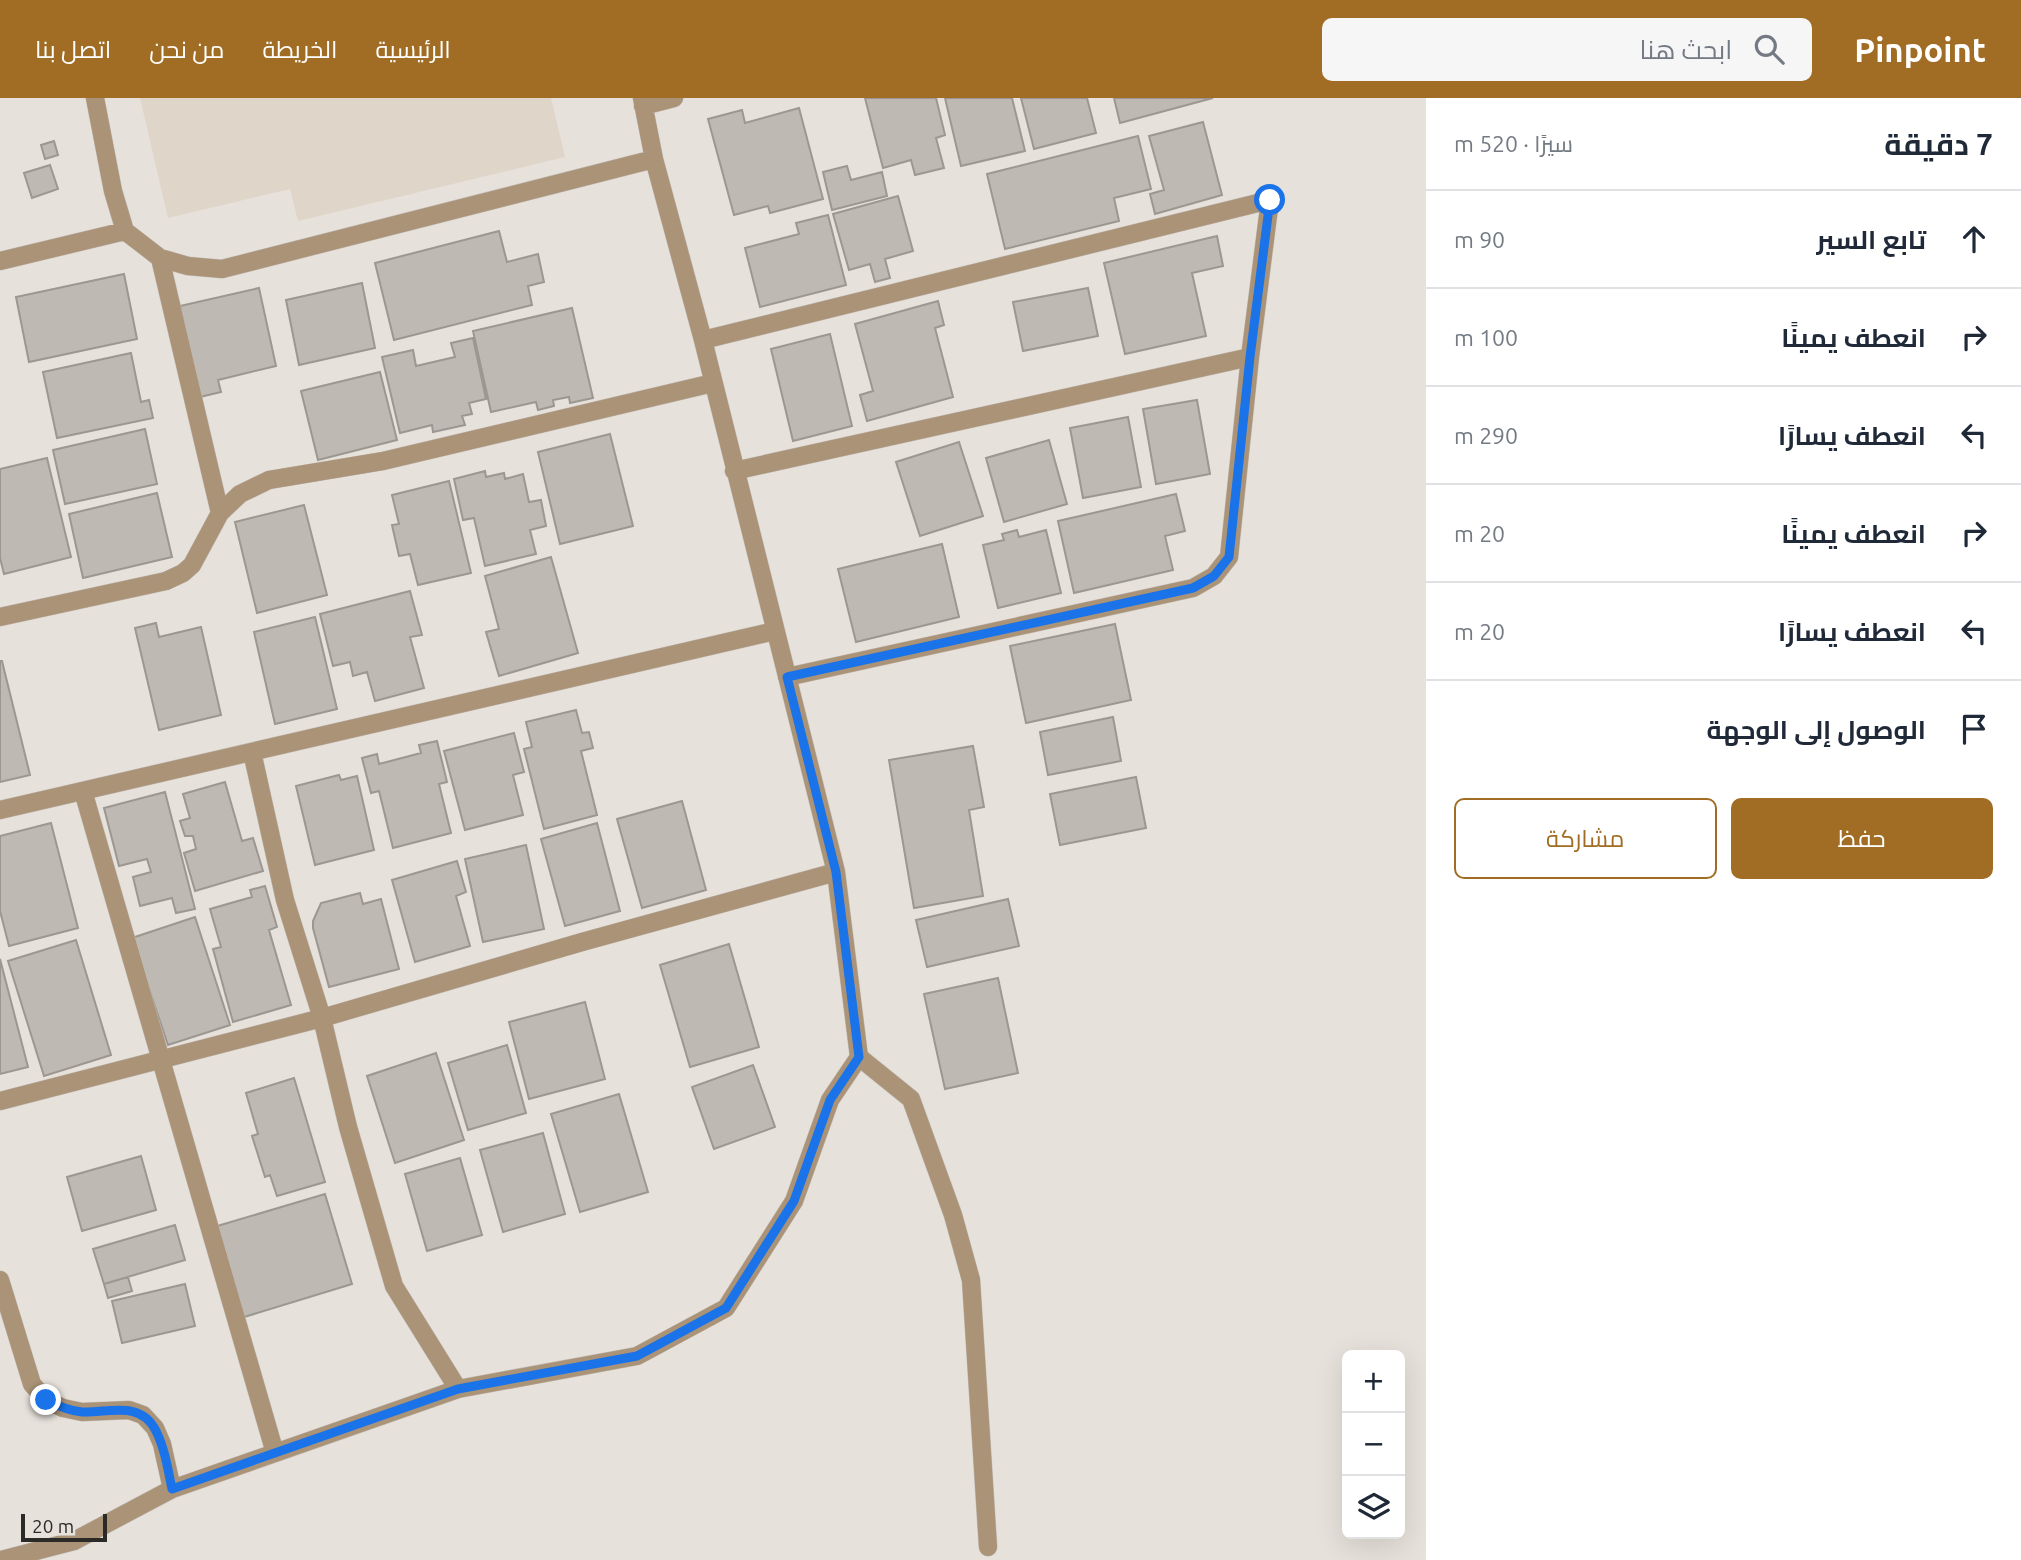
<!DOCTYPE html>
<html lang="ar">
<meta charset="utf-8">
<style>
:root{--surface:#fff;--page:#f6f6f7;--text:#1f2937;--muted:#747a83;--line:#e0e1e3;--accent:#a16d25}
body{margin:0;font-family:Ubuntu,Cairo,sans-serif;background:var(--page);color:var(--text);direction:rtl}
.controls{position:absolute;right:21px;bottom:21px;display:grid;overflow:hidden;border-radius:10px;box-shadow:0 7px 28px #0002}
.controls button{width:63px;height:63px;display:grid;place-items:center;padding:0;border:0;border-bottom:2px solid var(--line);background:var(--surface);color:var(--text);font:35px sans-serif}
.scale{position:absolute;left:21px;bottom:18px;width:86px;box-sizing:border-box;padding-left:7px;border:4px solid #2c2a27;border-top:0;font-size:19px;line-height:24px;white-space:nowrap;color:#2c2a27;-webkit-text-stroke:5px #e7e1db;paint-order:stroke}
.stop{position:absolute;width:21px;height:21px;margin:-16px;border:5px solid #1a73e8;border-radius:50%;background:#fff}
.stop.end{background:#1a73e8;border-color:#fff;box-shadow:0 2px 7px #0008}
.list{margin:0;padding:0;list-style:none}
h2{display:flex;justify-content:space-between;align-items:center;height:91px;margin:0;padding:0 28px;font-size:30px}
h2 small{font-size:23px;font-weight:400;color:var(--muted)}
.list li{display:grid;grid-template-columns:46px 1fr auto;gap:21px;align-items:center;box-sizing:border-box;height:98px;padding:0 28px;border-top:2px solid var(--line)}
.list b{display:block;font-size:26px;white-space:nowrap}
.list em{font-size:23px;font-style:normal;color:var(--muted)}
.actions{display:flex;gap:14px;padding:21px 28px}
.actions a{flex:1;padding:16px 0;border:2px solid var(--accent);border-radius:10px;text-align:center;font-size:24px;color:var(--accent)}
.actions .main{background:var(--accent);color:#fff}
.icon{flex:none;width:38px;height:38px;fill:none;stroke:currentColor;stroke-width:2;stroke-linecap:round;stroke-linejoin:round}
.map{position:relative;flex:none;width:1426px;height:1462px;overflow:hidden;direction:ltr}
header{display:flex;align-items:center;gap:42px;box-sizing:border-box;height:98px;padding:0 35px;background:var(--accent);color:#fff}
header strong{font-size:33px}
nav{display:flex;gap:38px;margin-inline-start:auto;font-size:24px}
.search{width:490px;height:63px;background:var(--page);display:flex;align-items:center;gap:18px;box-sizing:border-box;padding:0 24px;border-radius:10px;color:var(--muted);font-size:26px}
main{display:flex}
aside{flex:1;background:var(--surface)}
.map>svg:first-child{display:block}
.built{fill:#dfd5c9}
.building{fill:#beb9b3;stroke:#9c9791;stroke-width:2}
.lines{fill:none;stroke-linecap:round;stroke-linejoin:round}
.minor-casing{stroke:#c2bcb7;stroke-width:19}
.minor{stroke:#ab9377;stroke-width:18}
.route{stroke:#1a73e8;stroke-width:9}
</style>
<header>
<strong>Pinpoint</strong>
<div class="search"><svg class="icon" aria-label="search" viewBox="0 0 24 24"><circle cx="10" cy="10" r="6"/><path d="M15 15l6 6"/></svg>ابحث هنا</div>
<nav><a>الرئيسية</a><a>الخريطة</a><a>من نحن</a><a>اتصل بنا</a></nav>
</header>
<main>
<aside>
<h2>7 دقيقة<small>سيرًا · 520 m</small></h2>
<ul class="list">
<li><svg class="icon" aria-label="ahead" viewBox="0 0 24 24"><path d="M12 20V5M6 11l6-6 6 6"/></svg><div><b>تابع السير</b></div><em>90 m</em></li>
<li><svg class="icon" aria-label="right" viewBox="0 0 24 24"><path d="M7 20v-9h11M14 6l5 5-5 5"/></svg><div><b>انعطف يمينًا</b></div><em>100 m</em></li>
<li><svg class="icon" aria-label="left" viewBox="0 0 24 24"><path d="M17 20v-9H6M10 6l-5 5 5 5"/></svg><div><b>انعطف يسارًا</b></div><em>290 m</em></li>
<li><svg class="icon" aria-label="right" viewBox="0 0 24 24"><path d="M7 20v-9h11M14 6l5 5-5 5"/></svg><div><b>انعطف يمينًا</b></div><em>20 m</em></li>
<li><svg class="icon" aria-label="left" viewBox="0 0 24 24"><path d="M17 20v-9H6M10 6l-5 5 5 5"/></svg><div><b>انعطف يسارًا</b></div><em>20 m</em></li>
<li><svg class="icon" aria-label="arrive" viewBox="0 0 24 24"><path d="M6 21V4h12l-3 4 3 4H6"/></svg><div><b>الوصول إلى الوجهة</b></div></li>
</ul>
<div class="actions"><a class="main">حفظ</a><a>مشاركة</a></div>
</aside>
<div class="map">
<svg width="1426" height="1462" viewBox="0 0 1426 1462">
<rect width="100%" height="100%" fill="#e7e1db"/>
<!-- built -->
<path class="built" d="M140,0H551L565,59L298,123L290,91L168,120Z"/>
<!-- building -->
<path class="building" d="M865,0H936L945,37L936,40L944,70L915,77L911,62L883,70Z
M945,0H1012L1025,53L961,68Z
M1021,0H1087L1096,35L1034,51Z
M1114,0H1213L1120,25Z
M799,10L823,101L770,115L768,108L734,117L708,21L742,12L745,25Z
M1203,24L1222,97L1155,116L1150,96L1164,92L1149,38Z
M1138,38L1151,91L1114,100L1119,123L1005,151L987,76Z
M54,43L58,57L45,61L41,47Z
M50,67L58,91L32,100L24,75Z
M847,68L851,82L882,74L887,98L832,112L823,74Z
M898,98L913,153L885,161L890,180L875,184L870,166L849,172L833,116Z
M828,117L846,187L760,209L745,150L799,136L796,125Z
M499,133L507,164L538,156L544,184L528,188L532,207L394,242L375,165Z
M1217,138L1223,168L1192,175L1206,238L1125,256L1104,165Z
M124,176L137,241L29,264L16,199Z
M362,185L375,250L299,267L286,202Z
M259,190L276,268L218,282L221,294L200,299L180,208Z
M1088,190L1098,238L1023,253L1013,204Z
M938,203L944,227L935,230L953,299L867,323L860,297L873,293L855,226Z
M572,210L593,300L570,305L569,299L553,302L554,308L538,312L536,304L491,314L473,233Z
M830,236L852,328L793,343L771,251Z
M473,240L486,301L469,305L472,316L462,318L465,327L433,334L432,327L400,335L382,259L413,252L416,268L455,259L451,245Z
M131,255L141,304L149,302L153,320L57,340L43,274Z
M380,274L397,342L318,362L301,293Z
M1197,302L1210,376L1156,386L1143,311Z
M1128,319L1141,389L1083,400L1070,330Z
M145,331L157,386L65,406L53,352Z
M610,336L633,428L560,446L538,354Z
M1049,342L1067,406L1004,424L986,360Z
M959,344L983,418L920,438L896,364Z
M47,360L71,459L4,476L0,460V371Z
M485,373L486,379L504,375L505,381L523,376L529,404L541,402L546,428L530,432L536,456L485,468L474,420L463,422L454,381Z
M449,383L471,475L418,487L410,456L399,458L392,427L399,426L392,397Z
M157,395L172,459L83,480L69,416Z
M1176,396L1185,433L1165,438L1173,472L1074,495L1058,423Z
M304,407L327,497L257,515L235,424Z
M1017,432L1019,439L1046,432L1061,495L998,510L983,447L1004,442L1002,436Z
M942,446L959,519L856,544L838,471Z
M551,459L578,555L499,578L486,534L499,531L485,478Z
M410,493L422,537L410,539L424,590L375,603L367,574L353,578L350,564L333,568L320,516Z
M315,519L337,611L275,626L254,534Z
M156,525L159,539L201,529L221,617L159,632L135,530Z
M1115,526L1131,602L1026,625L1010,548Z
M0,563H2L30,677L0,684Z
M576,612L582,635L589,634L593,650L581,653L597,717L544,731L524,651L532,649L526,624Z
M1113,619L1121,663L1048,677L1040,634Z
M514,635L524,674L513,677L523,717L465,732L444,653Z
M437,643L447,684L439,686L451,735L393,750L379,693L371,695L362,660L377,656L379,666L421,655L419,647Z
M973,648L984,709L969,712L983,798L914,810L889,662Z
M339,677L341,682L357,678L374,752L315,767L296,688Z
M1136,679L1146,730L1060,747L1050,696Z
M225,684L242,743L253,740L263,773L195,793L184,755L196,751L193,738H185L180,723L190,720L183,696Z
M165,694L195,811L176,815L172,800L140,808L133,779L151,774L147,761L119,768L104,710Z
M682,703L706,792L642,810L617,721Z
M51,725L78,830L9,848L0,813V738Z
M597,725L620,813L565,828L541,741Z
M526,747L544,831L483,844L465,761Z
M457,763L466,794L456,798L470,848L415,864L392,782Z
M265,788L277,829L269,832L291,907L233,924L213,851L221,849L210,811L252,799L250,792Z
M360,795L363,806L381,801L399,871L329,889L313,830V823L321,805Z
M1008,801L1019,848L927,869L916,822Z
M195,819L230,927L168,947L132,840Z
M76,842L111,957L44,978L8,863Z
M729,846L759,949L690,969L660,867Z
M0,861L28,969L0,976Z
M998,880L1018,975L945,991L924,896Z
M585,904L605,981L529,1001L509,924Z
M507,947L526,1015L468,1032L448,965Z
M436,955L464,1042L395,1065L367,978Z
M753,967L775,1029L714,1051L692,989Z
M294,980L325,1084L277,1098L270,1077L265,1079L252,1038L258,1036L246,995Z
M619,996L648,1094L580,1114L551,1016Z
M543,1035L565,1116L503,1134L480,1052Z
M141,1058L156,1112L82,1133L67,1079Z
M460,1060L482,1137L427,1153L405,1076Z
M325,1096L352,1186L241,1220L214,1129Z
M175,1127L185,1162L104,1186L93,1151Z
M128,1179L132,1193L108,1200L104,1186Z
M185,1186L195,1228L122,1245L112,1203Z"/>
<g class="lines">
<!-- minor casing -->
<g class="minor-casing">
<path id="minor" d="M95,0L113,93L125,133L160,160L188,168L222,171L654,61
M642,0L654,61L703,242L836,774L859,959L911,1001L953,1117L971,1182L988,1449
M643,8L674,0
M160,160L220,415
M0,163L125,133
M703,242L1270,102L1250,259L1229,459L1214,478L1193,490L787,579
M734,373L1250,259
M0,519L166,483L183,475L192,467L220,415L240,396L269,382L383,363L713,285
M252,654L285,802L322,920L348,1029L394,1188L458,1291
M83,693L275,1355
M0,712L775,533
M0,1003L322,920L582,844L836,774
M0,1182L32,1286L46,1302L63,1310L82,1314L129,1312L143,1317L155,1330L162,1346L172,1391
M1,1462L74,1443L172,1391L458,1291L637,1258L726,1210L794,1103L830,1002L859,959"/>
</g>
<!-- minor -->
<use href="#minor" class="minor"/>
</g>
<g class="lines">
<!-- route -->
<path class="route" d="M46,1302C58,1308 69,1313 82,1314C109,1315 141,1302 156,1333C165,1351 168,1372 172,1391L458,1291L637,1258L726,1210L794,1103L830,1002L859,959L836,774L787,579L1193,490L1214,478L1229,459L1250,259L1270,102"/>
</g>
</svg>
<div class="controls">
<button>+</button>
<button>−</button>
<button><svg class="icon" aria-label="layers" viewBox="0 0 24 24"><path d="M12 4l9 5-9 5-9-5zM3 14l9 5 9-5"/></svg></button>
</div>
<div class="scale">20 m</div>
<div class="stop" style="left:1270px;top:102px"></div>
<div class="stop end" style="left:46px;top:1302px"></div>
</div>
</main>
